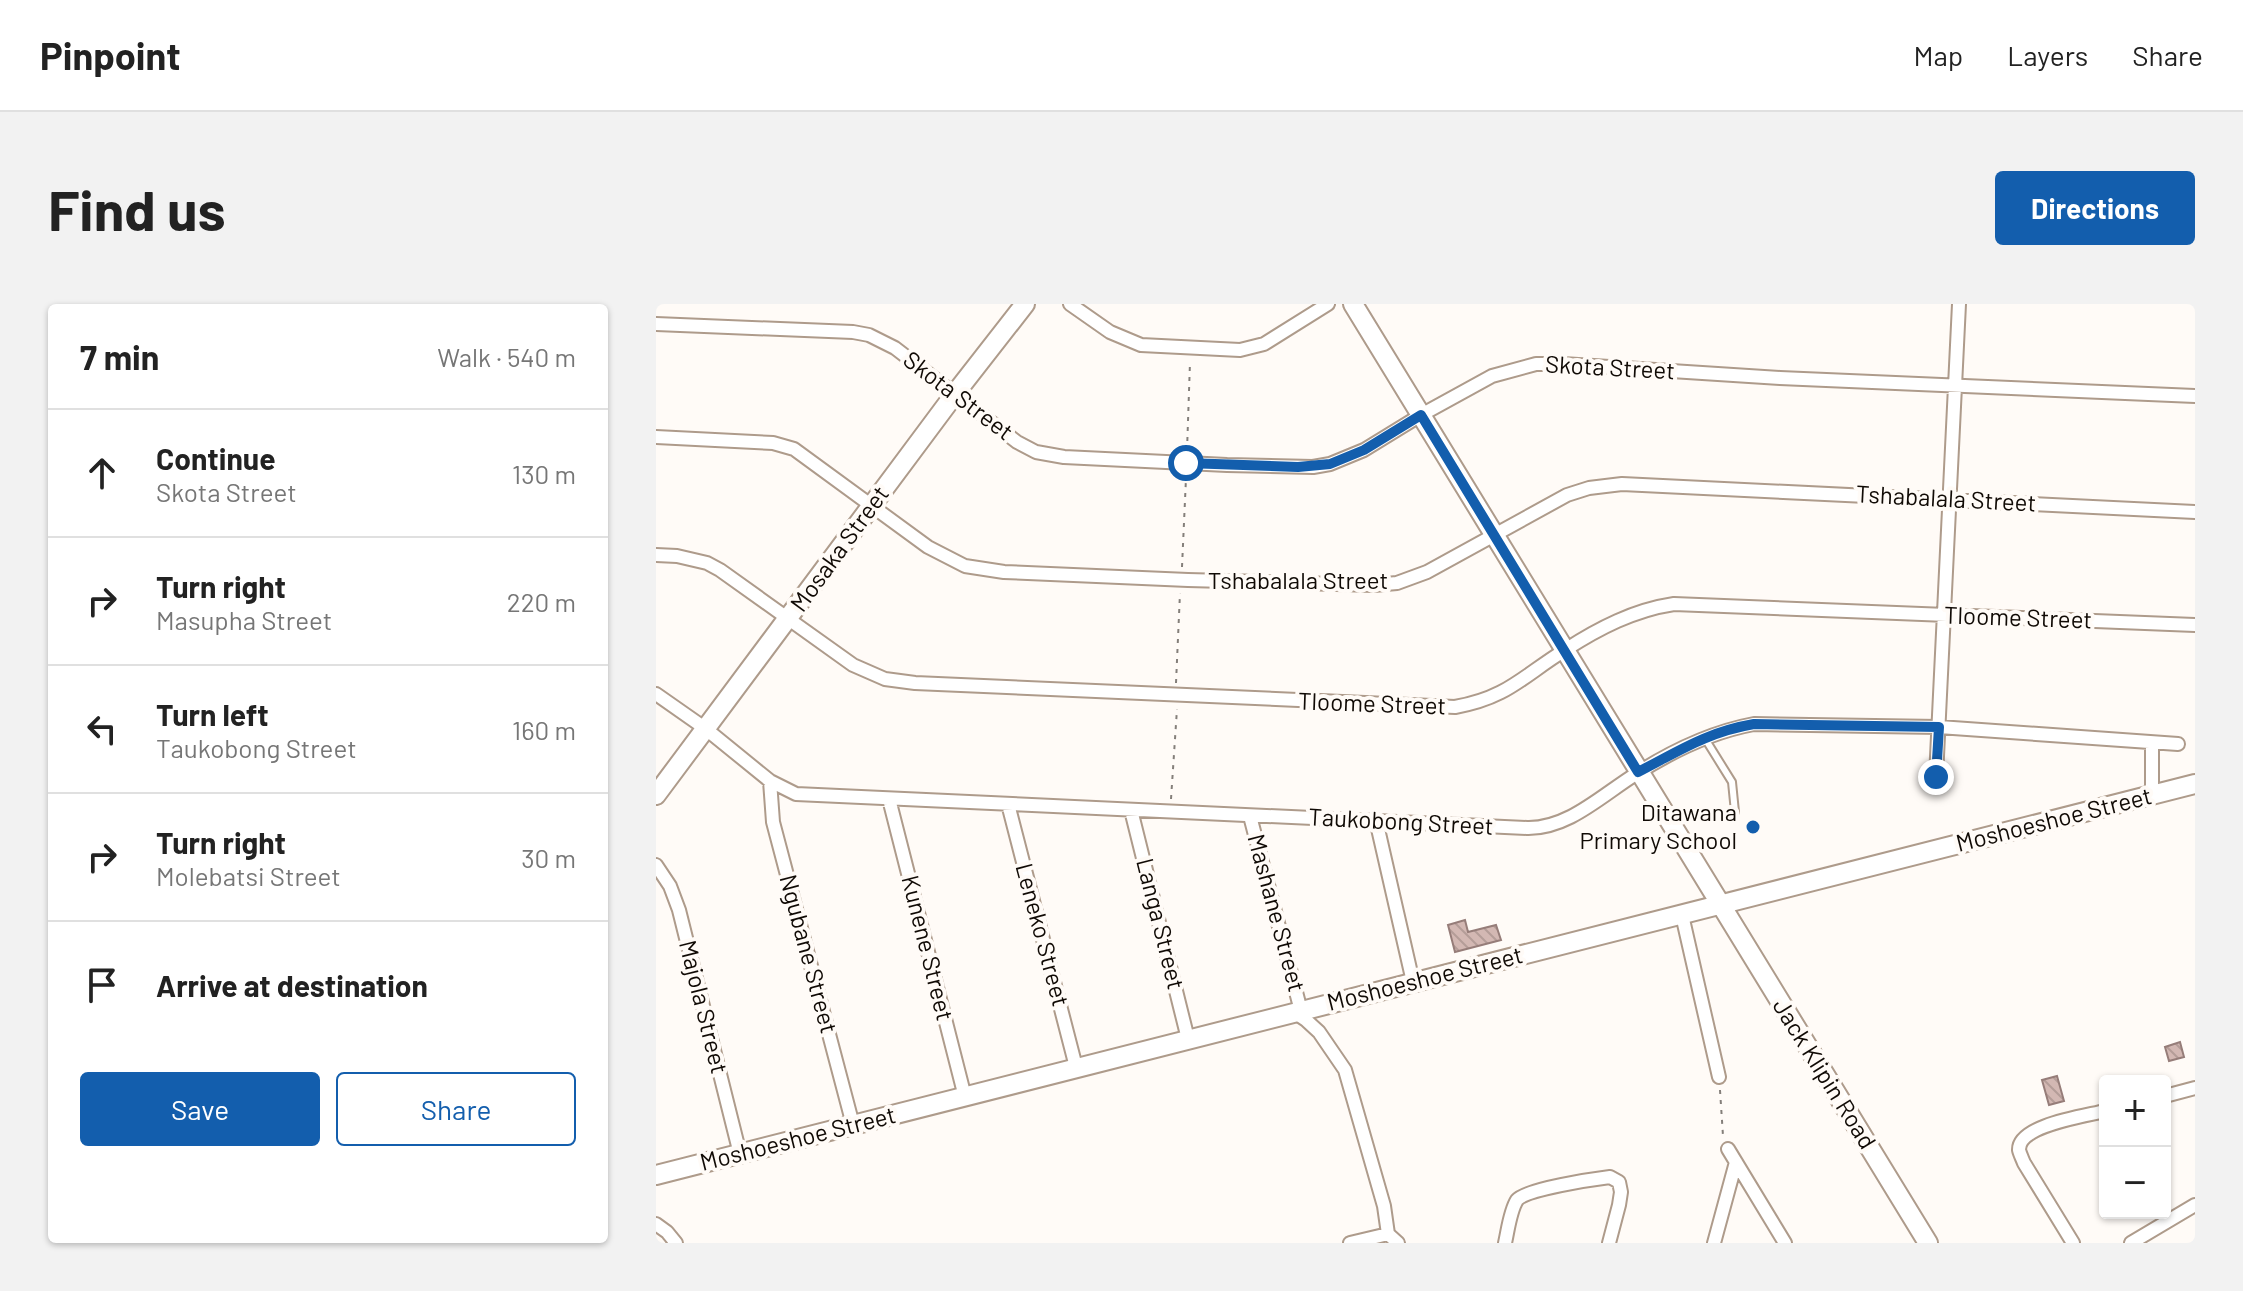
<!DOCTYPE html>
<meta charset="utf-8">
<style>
:root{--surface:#fff;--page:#f2f2f2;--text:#222;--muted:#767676;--line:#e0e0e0;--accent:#135ead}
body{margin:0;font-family:Barlow,sans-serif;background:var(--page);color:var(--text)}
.controls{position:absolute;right:24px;bottom:24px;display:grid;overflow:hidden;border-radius:8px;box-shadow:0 2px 6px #0004}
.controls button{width:72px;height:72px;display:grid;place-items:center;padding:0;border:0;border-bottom:2px solid var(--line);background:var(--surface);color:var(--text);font:40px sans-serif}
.stop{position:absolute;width:24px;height:24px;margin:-18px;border:6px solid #135ead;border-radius:50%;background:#fff}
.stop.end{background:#135ead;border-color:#fff;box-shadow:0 2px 8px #0008}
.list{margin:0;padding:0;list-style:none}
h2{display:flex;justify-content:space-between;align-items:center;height:104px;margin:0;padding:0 32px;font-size:34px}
h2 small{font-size:26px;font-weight:400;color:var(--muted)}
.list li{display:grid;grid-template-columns:52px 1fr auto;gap:24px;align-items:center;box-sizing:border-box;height:128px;padding:0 32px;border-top:2px solid var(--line)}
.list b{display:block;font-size:30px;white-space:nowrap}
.list p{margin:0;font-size:26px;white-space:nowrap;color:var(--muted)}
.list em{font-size:26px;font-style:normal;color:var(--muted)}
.actions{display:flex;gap:16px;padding:24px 32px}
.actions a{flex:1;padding:18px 0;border:2px solid var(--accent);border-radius:8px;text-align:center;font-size:28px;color:var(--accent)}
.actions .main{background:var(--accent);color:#fff}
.icon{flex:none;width:44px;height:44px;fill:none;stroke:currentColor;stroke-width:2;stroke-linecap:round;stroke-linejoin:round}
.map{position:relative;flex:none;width:1539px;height:939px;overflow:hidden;border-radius:8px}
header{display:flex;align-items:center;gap:48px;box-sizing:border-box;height:112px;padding:0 40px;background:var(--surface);border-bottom:2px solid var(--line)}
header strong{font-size:38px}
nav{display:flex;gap:44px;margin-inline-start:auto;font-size:28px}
.intro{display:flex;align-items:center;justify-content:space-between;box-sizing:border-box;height:192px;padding:0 48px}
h1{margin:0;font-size:56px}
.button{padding:20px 36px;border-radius:8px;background:var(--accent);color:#fff;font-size:28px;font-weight:700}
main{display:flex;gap:48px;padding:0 48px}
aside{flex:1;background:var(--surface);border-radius:8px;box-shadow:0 2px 6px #0004}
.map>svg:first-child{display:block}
.building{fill:url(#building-back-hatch);stroke:#967d79;stroke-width:2}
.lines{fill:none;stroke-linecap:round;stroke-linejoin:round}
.lane-casing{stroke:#ae9b8b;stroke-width:10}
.street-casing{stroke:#ae9b8b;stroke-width:16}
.secondary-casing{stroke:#ae9b8b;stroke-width:22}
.path{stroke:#847f7a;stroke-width:2;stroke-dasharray:4 6;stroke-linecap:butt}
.lane{stroke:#fff;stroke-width:6}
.street{stroke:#fff;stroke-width:12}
.secondary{stroke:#fff;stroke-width:18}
.route{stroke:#135ead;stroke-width:10}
.poi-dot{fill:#135ead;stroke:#fffbf7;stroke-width:3}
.labels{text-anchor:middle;stroke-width:8;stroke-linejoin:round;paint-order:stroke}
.street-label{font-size:24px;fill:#100a05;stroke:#fffbf7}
.poi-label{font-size:24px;fill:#100a05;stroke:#fffbf7;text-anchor:end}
</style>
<header>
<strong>Pinpoint</strong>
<nav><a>Map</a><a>Layers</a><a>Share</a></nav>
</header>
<div class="intro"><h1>Find us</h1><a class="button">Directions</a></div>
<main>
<aside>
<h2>7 min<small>Walk · 540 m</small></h2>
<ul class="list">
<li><svg class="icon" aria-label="ahead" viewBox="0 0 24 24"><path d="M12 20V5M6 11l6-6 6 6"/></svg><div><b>Continue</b><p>Skota Street</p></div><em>130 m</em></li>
<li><svg class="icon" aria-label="right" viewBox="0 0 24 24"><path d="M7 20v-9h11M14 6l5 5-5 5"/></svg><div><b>Turn right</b><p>Masupha Street</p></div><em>220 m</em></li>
<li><svg class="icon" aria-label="left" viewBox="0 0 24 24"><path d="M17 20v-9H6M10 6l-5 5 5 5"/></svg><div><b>Turn left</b><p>Taukobong Street</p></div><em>160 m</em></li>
<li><svg class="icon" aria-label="right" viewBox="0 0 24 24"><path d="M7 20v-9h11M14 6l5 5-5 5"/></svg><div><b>Turn right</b><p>Molebatsi Street</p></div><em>30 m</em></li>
<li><svg class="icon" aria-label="arrive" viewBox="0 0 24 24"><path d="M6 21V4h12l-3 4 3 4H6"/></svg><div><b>Arrive at destination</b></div></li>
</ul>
<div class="actions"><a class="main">Save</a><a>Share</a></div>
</aside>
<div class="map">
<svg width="1539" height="939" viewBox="0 0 1539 939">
<defs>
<pattern id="building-back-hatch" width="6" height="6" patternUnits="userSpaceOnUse" patternTransform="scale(2)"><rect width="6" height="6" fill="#d3b8b3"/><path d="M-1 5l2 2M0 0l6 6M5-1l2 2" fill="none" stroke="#b49d98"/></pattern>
</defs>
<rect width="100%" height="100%" fill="#fffbf7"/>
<!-- building -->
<path class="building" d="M809,616L812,628L840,621L845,636L799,648L792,621Z
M1524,738L1528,753L1513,757L1509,743Z
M1401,772L1408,797L1393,801L1386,776Z"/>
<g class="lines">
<!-- lane casing -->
<g class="lane-casing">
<path id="lane" d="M1048,433L1076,478L1079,508"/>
</g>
<!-- street casing -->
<g class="street-casing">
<path id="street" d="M414,0L454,28L485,41L584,46L608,40L672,0
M0,20L197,28L213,31L239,44L361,138L380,148L408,153L571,161L657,163L674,160L708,146L765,111L836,72L880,60H907L1124,74L1539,92
M0,133L117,139L138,145L272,243L309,262L348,268L532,276L718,281L741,279L771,268L911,191L933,184L966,180L1539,208
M0,251L21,252L51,259L64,266L197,361L229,375L259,379L799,403C851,394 867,372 909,346C943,324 978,306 1018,300L1539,321
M0,390L50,425L114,477L140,490L871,524C912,525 946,491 980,470C1016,447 1055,428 1098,420L1283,423L1522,440
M1280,473L1303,0
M114,477L117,518L197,821
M1496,491V439
M233,495L309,793
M352,500L420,763
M475,506L532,735
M594,512L645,707
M720,516L757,678
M0,561L14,582L23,606L84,850
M1026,611L1063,773
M638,708L650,716L663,728L689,766L728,902L732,930
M1509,792L1539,784
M1072,845L1129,939
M0,920L11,928L20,939
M694,939L732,930L742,939
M849,939C852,926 854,907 861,896C870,885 938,875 954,873L963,878L965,888L963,901L953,939
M1058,939L1080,858
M1417,939L1368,859C1366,854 1364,850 1363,846C1362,821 1430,812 1449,807
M1475,939L1539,901"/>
</g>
<!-- secondary casing -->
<g class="secondary-casing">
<path id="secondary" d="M697,0L1272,939
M0,491L298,91L369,0
M0,871L1539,480"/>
</g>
<!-- path -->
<path class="path" d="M531,147L534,58
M526,263L530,174
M520,379L524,289
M515,495L521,405
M1064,786L1067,832"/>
<!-- lane -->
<use href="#lane" class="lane"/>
<!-- street -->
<use href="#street" class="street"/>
<!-- secondary -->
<use href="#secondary" class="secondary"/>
</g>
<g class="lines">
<!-- route -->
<path class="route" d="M530,159L642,163L674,160L708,146L765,111L982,468C1023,447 1051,428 1098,420L1283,423L1280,473"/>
</g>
<!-- markers -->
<circle class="poi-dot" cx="1097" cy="523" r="8"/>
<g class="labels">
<!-- street labels -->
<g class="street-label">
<text transform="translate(954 64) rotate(3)" y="8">Skota Street</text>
<text transform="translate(302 92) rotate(37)" y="8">Skota Street</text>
<text transform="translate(1290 195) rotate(3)" y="8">Tshabalala Street</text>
<text transform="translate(184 245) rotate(-54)" y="8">Mosaka Street</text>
<text x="642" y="285">Tshabalala Street</text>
<text transform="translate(1362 314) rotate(2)" y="8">Tloome Street</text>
<text transform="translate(716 400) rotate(2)" y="8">Tloome Street</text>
<text transform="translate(1398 516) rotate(-14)" y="8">Moshoeshoe Street</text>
<text transform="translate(745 518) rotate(3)" y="8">Taukobong Street</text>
<text transform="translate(620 609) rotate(75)" y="8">Mashane Street</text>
<text transform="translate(504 620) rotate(76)" y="8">Langa Street</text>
<text transform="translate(386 631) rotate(75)" y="8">Leneko Street</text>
<text transform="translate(271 644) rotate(76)" y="8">Kunene Street</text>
<text transform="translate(152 650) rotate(75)" y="8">Ngubane Street</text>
<text transform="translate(769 675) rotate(-14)" y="8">Moshoeshoe Street</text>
<text transform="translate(47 703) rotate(76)" y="8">Majola Street</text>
<text transform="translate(1168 770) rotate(58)" y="8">Jack Klipin Road</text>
<text transform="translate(142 835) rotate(-14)" y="8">Moshoeshoe Street</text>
</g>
<!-- poi labels -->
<g class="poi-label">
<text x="1081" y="517">Ditawana<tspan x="1081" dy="28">Primary School</tspan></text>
</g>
</g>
</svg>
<div class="controls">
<button>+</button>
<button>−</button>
</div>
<div class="stop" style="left:530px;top:159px"></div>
<div class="stop end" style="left:1280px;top:473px"></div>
</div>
</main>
